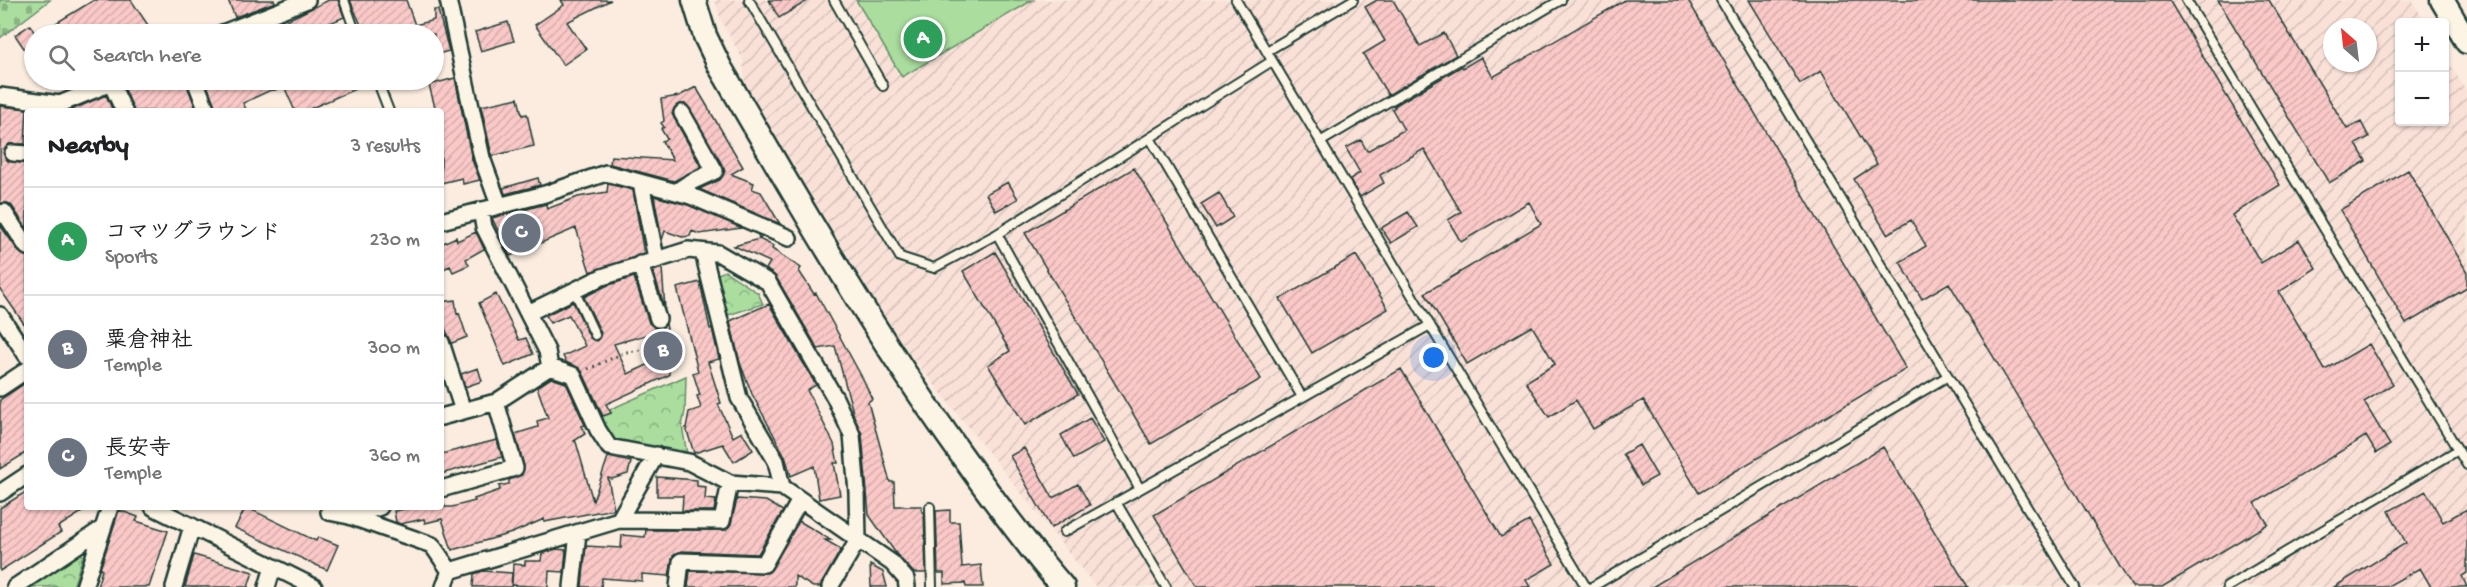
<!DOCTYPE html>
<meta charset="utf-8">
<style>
:root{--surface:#fff;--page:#f2f2f2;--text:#202124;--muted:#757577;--line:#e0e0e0;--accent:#1f6fb2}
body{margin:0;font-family:"Gochi Hand","Klee One",sans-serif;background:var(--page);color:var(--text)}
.controls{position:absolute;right:18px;top:18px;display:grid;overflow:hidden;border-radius:6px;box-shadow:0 2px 4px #0004}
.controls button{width:54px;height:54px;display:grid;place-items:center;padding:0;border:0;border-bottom:2px solid var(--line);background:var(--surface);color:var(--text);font:30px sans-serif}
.compass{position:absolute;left:2323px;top:18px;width:54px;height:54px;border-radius:50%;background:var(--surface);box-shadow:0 2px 4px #0004;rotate:332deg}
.you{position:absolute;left:1434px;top:358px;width:21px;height:21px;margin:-15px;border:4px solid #fff;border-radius:50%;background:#1a73e8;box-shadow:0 0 0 9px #1a73e833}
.badge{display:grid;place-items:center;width:39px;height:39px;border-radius:50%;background:var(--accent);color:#fff;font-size:20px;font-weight:700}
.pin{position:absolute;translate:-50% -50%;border:3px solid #fff;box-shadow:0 2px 6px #0006}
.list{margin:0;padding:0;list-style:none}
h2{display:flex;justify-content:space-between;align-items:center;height:78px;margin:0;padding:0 24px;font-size:26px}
h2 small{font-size:20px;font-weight:400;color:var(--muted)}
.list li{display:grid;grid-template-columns:39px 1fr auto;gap:18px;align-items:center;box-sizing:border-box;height:108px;padding:0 24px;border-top:2px solid var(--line)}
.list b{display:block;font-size:22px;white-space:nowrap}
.list p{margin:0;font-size:20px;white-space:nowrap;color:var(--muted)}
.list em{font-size:20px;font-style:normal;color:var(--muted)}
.icon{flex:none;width:33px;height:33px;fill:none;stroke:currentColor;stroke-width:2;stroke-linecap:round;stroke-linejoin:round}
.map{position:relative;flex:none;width:2467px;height:587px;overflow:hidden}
.search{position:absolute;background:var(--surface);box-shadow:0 2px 4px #0004;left:24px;top:24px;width:420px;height:66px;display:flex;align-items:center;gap:15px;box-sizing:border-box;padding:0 21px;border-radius:33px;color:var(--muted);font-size:22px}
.panel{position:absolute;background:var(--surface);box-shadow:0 2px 4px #0004;left:24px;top:108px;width:420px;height:402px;border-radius:6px}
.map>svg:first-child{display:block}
.industrial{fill:url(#industrial-furrows);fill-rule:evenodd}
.green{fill:#aadd9e;stroke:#648d69;stroke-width:1.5}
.cemetery{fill:url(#cemetery-stones);stroke:#648d69;stroke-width:1.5}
.park{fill:url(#park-crowns);stroke:#648d69;stroke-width:1.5}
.building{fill:url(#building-hatch);stroke:#1f3d34;stroke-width:1.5}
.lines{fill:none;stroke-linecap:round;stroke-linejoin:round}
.lane-casing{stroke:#1f3d34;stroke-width:12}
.street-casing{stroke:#1f3d34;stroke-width:20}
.secondary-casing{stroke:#1f3d34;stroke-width:27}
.path{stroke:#1f3d34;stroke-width:3;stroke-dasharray:1.5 4.5;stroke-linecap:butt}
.lane{stroke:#fcf5e5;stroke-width:8}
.street{stroke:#fcf5e5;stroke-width:15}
.secondary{stroke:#fcf5e5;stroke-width:22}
</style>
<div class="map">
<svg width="2467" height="587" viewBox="0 0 2467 587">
<defs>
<pattern id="industrial-furrows" width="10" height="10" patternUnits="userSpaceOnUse" patternTransform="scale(1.5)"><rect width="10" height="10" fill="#fae1d8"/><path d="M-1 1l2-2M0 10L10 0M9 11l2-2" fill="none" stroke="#d6c2ba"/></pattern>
<pattern id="cemetery-stones" width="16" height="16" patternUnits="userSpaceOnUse" patternTransform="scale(1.5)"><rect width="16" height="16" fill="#aadd9e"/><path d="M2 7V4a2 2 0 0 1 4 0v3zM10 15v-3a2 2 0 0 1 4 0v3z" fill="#8ab482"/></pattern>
<pattern id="park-crowns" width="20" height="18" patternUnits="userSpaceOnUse" patternTransform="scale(1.5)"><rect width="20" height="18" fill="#aadd9e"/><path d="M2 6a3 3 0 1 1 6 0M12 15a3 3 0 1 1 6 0" fill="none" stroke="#8ab482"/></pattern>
<pattern id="building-hatch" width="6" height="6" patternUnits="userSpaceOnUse" patternTransform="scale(1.5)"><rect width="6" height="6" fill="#f9c8c7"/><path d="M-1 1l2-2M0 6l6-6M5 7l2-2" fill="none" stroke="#d5adac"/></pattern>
</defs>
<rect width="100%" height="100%" fill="#fbecdf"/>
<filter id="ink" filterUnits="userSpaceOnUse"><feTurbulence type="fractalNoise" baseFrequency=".0167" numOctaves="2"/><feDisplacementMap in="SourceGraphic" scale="12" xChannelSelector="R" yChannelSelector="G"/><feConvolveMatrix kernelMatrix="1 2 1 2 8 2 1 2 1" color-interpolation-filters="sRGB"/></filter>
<g filter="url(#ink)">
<!-- industrial -->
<path class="industrial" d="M715,0H2412L2425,22H2400V122H2444L2445,55L2467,93V587H1096L909,353L875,302L745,84L743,60L721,21ZM2332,27H2368V63H2332Z"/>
<!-- green -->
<path class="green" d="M856,0H1033L902,77Z"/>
<!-- cemetery -->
<path class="cemetery" d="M0,0H50L0,38Z"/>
<!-- park -->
<path class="park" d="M725,271L758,293L763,304L728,315L716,275Z
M686,376L685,411L682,426L687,454L612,442L597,415Z
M77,547L83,556L73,587H18Z"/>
<!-- building -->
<path class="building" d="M94,0H131L154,34H38Z
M228,0H274L275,2L235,17Z
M329,0H338L344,17L330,23L336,34H246L282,20L283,22Z
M350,0H406L415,25L434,20V10H438L449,51L434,55V34H365Z
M561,0H611L567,22L586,49L563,65L535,25L564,5Z
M769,0H809L779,18Z
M1377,0H1393L1420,46L1444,33L1456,55L1388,95L1363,54L1385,41L1365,7Z
M1625,0H1688L1906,369L1699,493L1643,400L1593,429L1576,400L1549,417L1526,382L1555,364L1532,326L1467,364L1425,293L1541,224L1529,202L1461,242L1448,220L1461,212L1424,149L1380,175L1384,183L1360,197L1350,179L1360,173L1346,148L1361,140L1367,151L1404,130L1392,109L1395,107L1394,106L1462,66L1463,68L1481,57L1493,77Z
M1749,0H2169L2280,185L2232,215L2261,263L2299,240L2316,268L2279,292L2325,370L2369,344L2393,384L2364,402L2390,445L2376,453L2366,436L2255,503L2268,524L2162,587H2132L1949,283L1922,299L1900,262L1926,246L1911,220L1887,234L1870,205H1869L1854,179L1877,164L1821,71L1800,84Z
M2218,0H2269L2347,129L2361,122L2369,137L2356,144L2366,161L2329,183Z
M508,22L514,41L481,51L475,32Z
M30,25L34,32V63L15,35Z
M455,78L472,160L480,180L463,184L462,178L441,183V111H436L429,85Z
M132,80H185L197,111H134L124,87Z
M205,80H266L271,90L243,103L247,111H217Z
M278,80H371V82L305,111H295L283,84L280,86Z
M696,87L743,167L731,174L754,183L752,189L761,192L780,224L699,189L720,180L725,171L686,104L677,105L672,114L701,167L674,181L610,164L611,156L673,160L662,141L667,139L661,129L664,127L661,123L664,121L661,99L679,96Z
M106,95L113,111H69Z
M518,98L522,115L527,114L534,146L492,156L481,106Z
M0,106L27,109L25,144H9L3,153L8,161L27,164V229L12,206L8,203H0Z
M1134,168L1261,379L1151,444L1025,233Z
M2408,170L2467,272V288L2406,324L2340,210Z
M538,178L540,185L505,194L503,188Z
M1008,182L1018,199L996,211L986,194Z
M608,184L633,190L644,254L590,272L576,228L510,256L492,218L546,204L547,209L578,197L607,192Z
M1219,193L1233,217L1216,228L1201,204Z
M654,196L688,205L742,228L699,234L692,231L690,236L682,237L665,231L662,240Z
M1408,212L1418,227L1391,243L1381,228Z
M0,225L19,252L27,257V328L0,289Z
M476,232L484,249L466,259L469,265L453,272L450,266L441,270V244L456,237L457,241Z
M758,235L762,237L759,239L773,246L772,249L801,268L799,271L814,294L816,293L864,381L872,399L868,402L890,482H894L895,506H922V512H924L926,573H914L897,555L869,515L862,434L854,416L835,346L818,349L776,277L766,269L770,262L734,246L759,239Z
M995,252L1078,394L1025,425L988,365L1010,351L963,271Z
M1356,255L1388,309L1312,353L1280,299Z
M662,268L665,309L653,271Z
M634,277L649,323L657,329L666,324L667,329L614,344L628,374L669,355V375L606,404L611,413L603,416L582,371L566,362L563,356L585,346L569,315L550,323L546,315L573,302L590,338L597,341L601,333L584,297L606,286Z
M700,282L710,329L712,328L719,359L708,362L721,403L718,404L733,437L742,432L753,450L734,462L723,444L694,453L686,428L689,412L701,408L697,396L700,395L693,373L698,371L677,288Z
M496,294L519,340L526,338L533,354L505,366L479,303Z
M455,300L457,314L459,313L467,337L452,343L441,320V302Z
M769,304L816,385L807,390L834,444L838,463H834L840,495L819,499L814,466L791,476L785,456L752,394L740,363L730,321Z
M478,368L482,381L465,387L461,374Z
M1401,369L1501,537L1529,521L1554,564L1526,580L1530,587H1197L1154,515Z
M551,378L566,383L585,425L582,426L585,434L574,441L576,442L593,501L608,457L631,462L628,474L612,479L608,478L614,509L544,522V519L512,533L452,550L442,519L425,523L424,519L400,524L396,522L394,511L416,507H441L444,504L445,507H452L475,501L474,499L500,490L499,486L509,484V480L522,475L524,466L515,434L538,427L537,421L548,418L537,387Z
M27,382V452L0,469V400Z
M1090,418L1104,442L1074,459L1061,435Z
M497,440L502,457L441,474V454Z
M1639,445L1657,476L1641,485L1623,454Z
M1883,447L1968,587H1652Z
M1024,448L1053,498L1078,484L1090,505L1051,528L1010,456Z
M657,477L697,480V486L706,487L705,499L716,500L714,511H682L683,496H657Z
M27,491V507H90L58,527L61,532L0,571V508Z
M2426,491L2443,522L2467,509V573L2462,576L2467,587H2431L2420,568L2386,587H2334L2406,543L2389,511Z
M737,499L766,501L783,511L758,554L681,551L673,556L669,576L642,574V581L602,578L601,587H582L586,546L621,548L622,535L645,537L646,530H726L731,524Z
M246,507L316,541L318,537L338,545L327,570L235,528Z
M119,510L138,517L136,521L168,531L149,587H97L102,570L100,569Z
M950,510V522H959L962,567L981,565L983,587H966L965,583L944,584V573H938L936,511Z
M799,521L831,540H825L841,549L820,587H813L795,576V587H688L690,571L769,572Z
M556,549L566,550L564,572L549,571L548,587L512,585L513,564L525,565V561H541L542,554Z
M194,555L253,572L248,587H185Z
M870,565L883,572L887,587H871Z
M483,571L512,573L511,587H473L474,574Z"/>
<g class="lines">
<!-- lane casing -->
<g class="lane-casing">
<path id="lane" d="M344,0L356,34
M749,0L900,257L934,268L997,234L1272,61
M834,0L883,86
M1236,0L1586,587
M1721,0L2075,587
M2186,0L2458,450
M1267,51L1353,0
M272,80L274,85
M377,80L389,111
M1150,138L1302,397
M1320,142L1561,0
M997,234L1140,489
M574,290L595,335
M1116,502L1166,587
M930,507L932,587
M1064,532L1430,325
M1592,587L1948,376
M2227,587L2458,450L2467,465"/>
</g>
<!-- street casing -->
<g class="street-casing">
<path id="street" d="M448,0L482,158L499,205
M220,34L307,0
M195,80L207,111
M111,83L124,111
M0,96L60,104L118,80
M13,153L27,154
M641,183L656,258
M677,191L689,183L715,171L682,113
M481,210L484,227L547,351L550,367L573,375L598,430L609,447L689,462L730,483L782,487L892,563L906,579L907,587
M0,215L4,212L27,247
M441,221L545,194L606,173L691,196L789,238
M703,252L739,398L776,461L782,487
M640,264L658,319
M528,313L602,277L688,250L718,253L768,282L835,398L852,435L857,492L858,540L830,587
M0,315L27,356
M441,342L463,411
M0,388L27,370
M441,417L496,402L550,367
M441,489L515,468L496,402
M0,493L27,475
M153,507L314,587
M329,507V512L349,516L432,545L450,571
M349,516L380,507
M619,520L722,521L730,483
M15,587L103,528
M84,587L110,507
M174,587L192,526
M267,587L273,567
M444,587L450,571L619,520L656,455
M572,587L578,533
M678,587L681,561L764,564L800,500"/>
</g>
<!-- secondary casing -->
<g class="secondary-casing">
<path id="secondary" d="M694,0L705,36L720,67C797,200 873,332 963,457C995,502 1027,546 1063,587
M2442,0L2467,42"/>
</g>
<!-- path -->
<path class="path" d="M588,369L626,352L651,349"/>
<!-- lane -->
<use href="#lane" class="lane"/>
<!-- street -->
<use href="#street" class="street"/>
<!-- secondary -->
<use href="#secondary" class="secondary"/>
</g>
</g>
</svg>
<div class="controls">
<button>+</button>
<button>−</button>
</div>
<svg class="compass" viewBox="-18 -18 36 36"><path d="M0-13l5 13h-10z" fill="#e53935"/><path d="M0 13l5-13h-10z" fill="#757577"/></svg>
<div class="you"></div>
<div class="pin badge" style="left:923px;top:39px;background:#2e9e5b">A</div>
<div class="pin badge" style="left:663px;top:351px;background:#6b7280">B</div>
<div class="pin badge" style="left:521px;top:233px;background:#6b7280">C</div>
<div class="search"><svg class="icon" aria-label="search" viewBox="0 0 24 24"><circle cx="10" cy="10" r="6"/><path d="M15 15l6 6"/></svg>Search here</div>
<section class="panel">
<h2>Nearby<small>3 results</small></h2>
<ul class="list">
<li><span class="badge" style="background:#2e9e5b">A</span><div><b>コマツグラウンド</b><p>Sports</p></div><em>230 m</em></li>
<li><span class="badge" style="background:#6b7280">B</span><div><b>粟倉神社</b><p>Temple</p></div><em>300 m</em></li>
<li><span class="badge" style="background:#6b7280">C</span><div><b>長安寺</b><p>Temple</p></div><em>360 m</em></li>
</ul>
</section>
</div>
